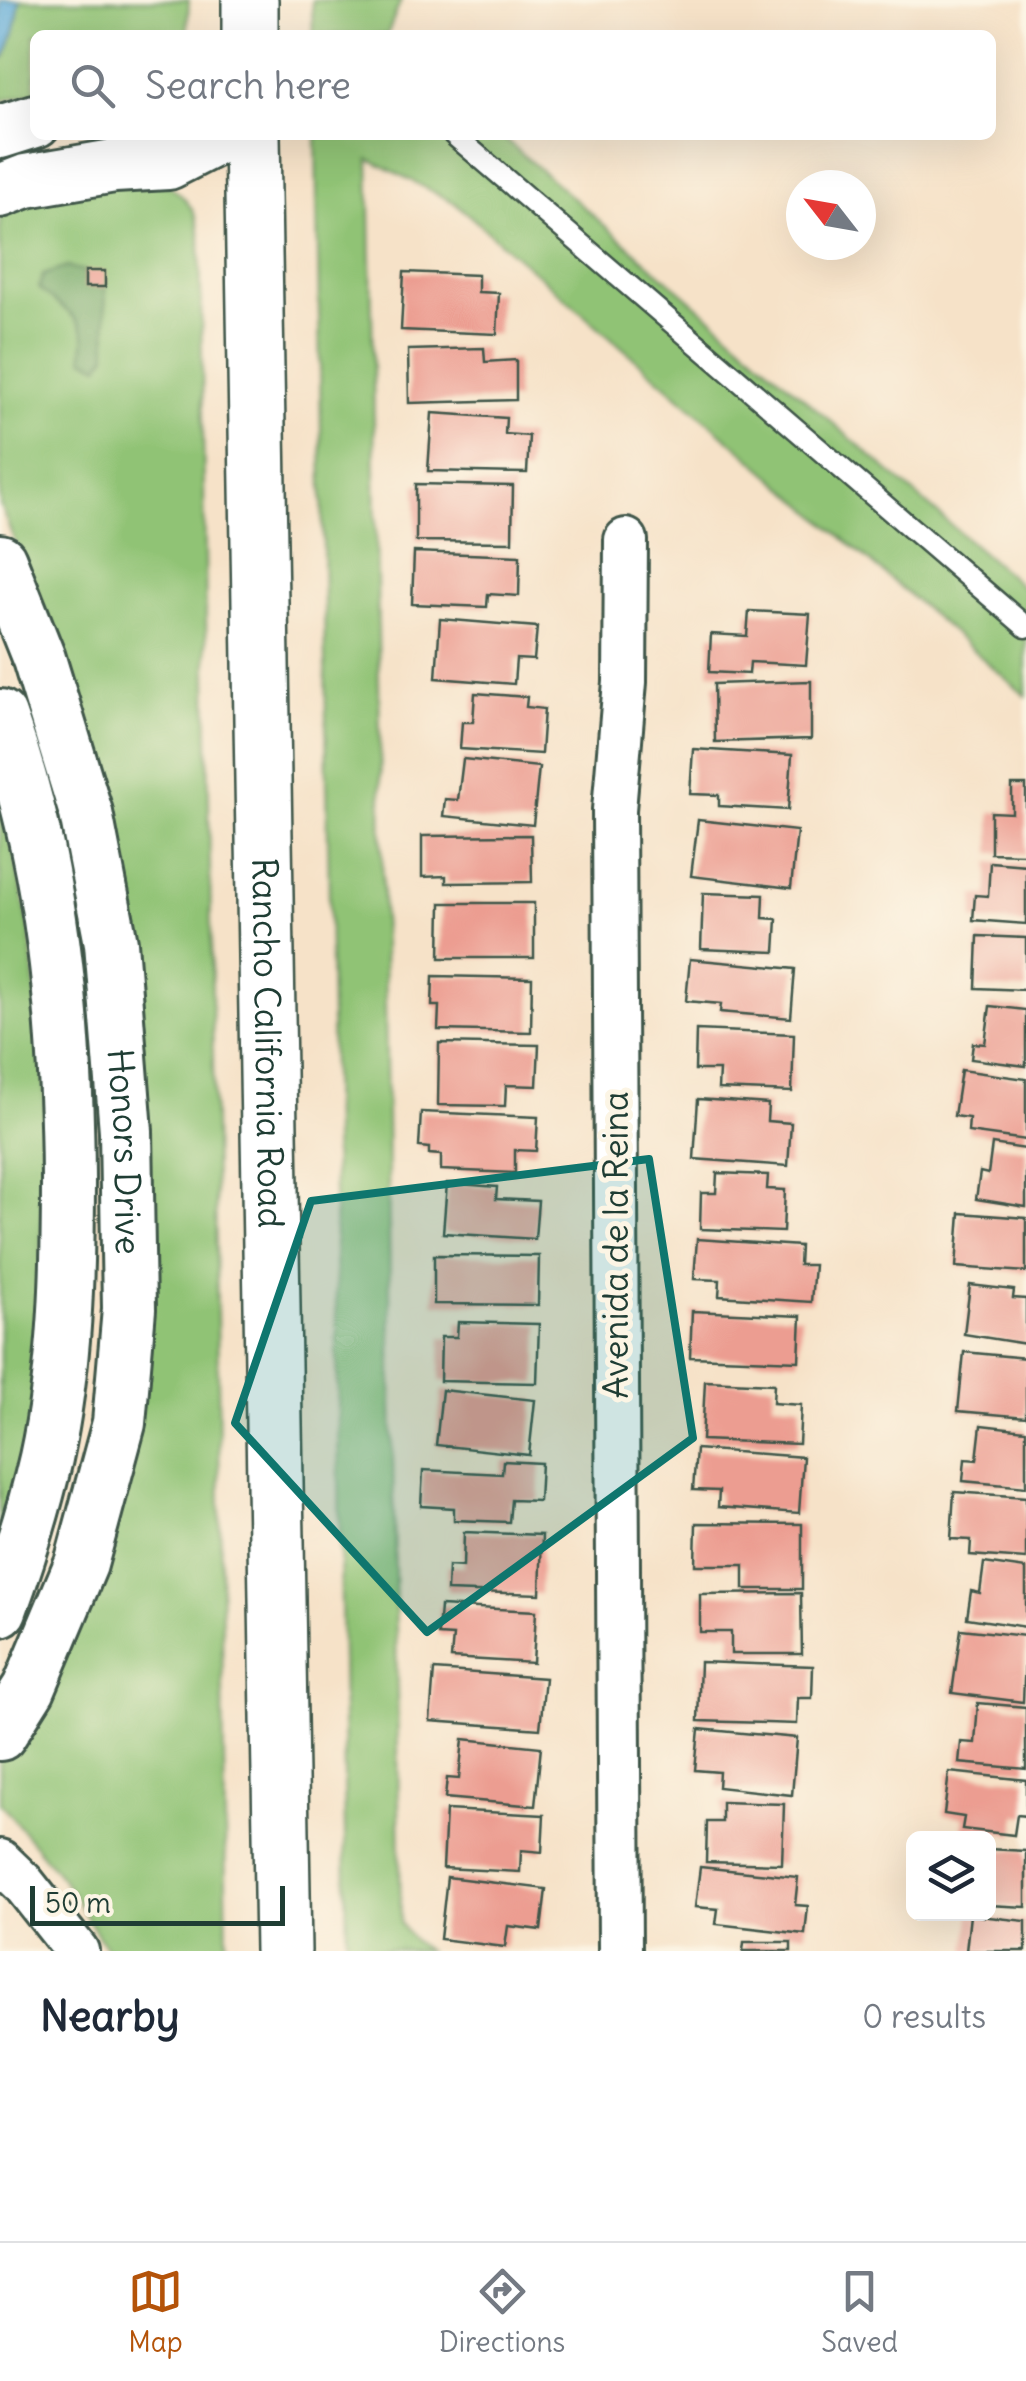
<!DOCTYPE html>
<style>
:root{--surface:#fff;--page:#f6f6f7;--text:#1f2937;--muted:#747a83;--line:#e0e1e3;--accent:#b45309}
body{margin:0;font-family:Delius,sans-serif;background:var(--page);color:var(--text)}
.controls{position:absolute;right:30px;bottom:30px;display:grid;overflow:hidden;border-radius:15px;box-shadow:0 10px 40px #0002}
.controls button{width:90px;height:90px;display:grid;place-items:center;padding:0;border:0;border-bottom:2px solid var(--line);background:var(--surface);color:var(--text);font:50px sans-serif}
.compass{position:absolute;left:786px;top:170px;width:90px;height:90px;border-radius:50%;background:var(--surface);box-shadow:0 10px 40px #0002;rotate:301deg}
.scale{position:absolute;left:30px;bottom:25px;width:255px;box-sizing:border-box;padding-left:10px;border:5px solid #1f3d34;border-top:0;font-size:28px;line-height:35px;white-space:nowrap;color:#1f3d34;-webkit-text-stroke:8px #fcf5e5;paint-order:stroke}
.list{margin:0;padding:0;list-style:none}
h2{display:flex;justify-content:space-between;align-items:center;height:130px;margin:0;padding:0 40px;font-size:42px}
h2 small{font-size:32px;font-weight:400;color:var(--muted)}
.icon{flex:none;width:55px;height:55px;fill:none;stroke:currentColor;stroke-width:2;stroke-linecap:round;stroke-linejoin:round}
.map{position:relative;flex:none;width:1026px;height:1951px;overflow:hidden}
.search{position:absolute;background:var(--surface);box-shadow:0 10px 40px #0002;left:30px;right:30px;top:30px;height:110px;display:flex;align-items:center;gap:25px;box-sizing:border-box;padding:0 35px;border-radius:15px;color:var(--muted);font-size:38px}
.sheet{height:290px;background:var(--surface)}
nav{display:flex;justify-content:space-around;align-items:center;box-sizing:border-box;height:140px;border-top:2px solid var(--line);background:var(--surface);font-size:28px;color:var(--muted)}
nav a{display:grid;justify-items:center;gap:5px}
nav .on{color:var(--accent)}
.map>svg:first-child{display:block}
.green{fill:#90c374;stroke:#588054;stroke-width:2.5}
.forest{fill:#74a966;stroke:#4a734d;stroke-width:2.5}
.water{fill:#60acd8;stroke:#407486;stroke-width:2.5}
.building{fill:#ec9d91}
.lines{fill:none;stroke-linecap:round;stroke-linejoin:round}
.service-casing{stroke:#3f564a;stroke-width:25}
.minor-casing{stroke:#3f564a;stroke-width:48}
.tertiary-casing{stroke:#3f564a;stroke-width:58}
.primary-casing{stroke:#3f564a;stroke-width:60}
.service{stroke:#fff;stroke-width:20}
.minor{stroke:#fff;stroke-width:42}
.tertiary{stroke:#fff;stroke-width:52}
.primary{stroke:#fff;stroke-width:55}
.marked{fill:#0f766e;fill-opacity:0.2;stroke:#0f766e;stroke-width:8;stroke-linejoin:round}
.labels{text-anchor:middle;stroke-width:10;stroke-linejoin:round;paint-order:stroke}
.street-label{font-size:35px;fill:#1f3d34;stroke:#fcf5e5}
</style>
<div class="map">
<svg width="1026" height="1951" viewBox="0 0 1026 1951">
<rect width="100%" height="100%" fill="#fcf5e5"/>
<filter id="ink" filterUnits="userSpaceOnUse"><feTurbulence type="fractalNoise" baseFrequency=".01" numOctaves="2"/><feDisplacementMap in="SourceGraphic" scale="20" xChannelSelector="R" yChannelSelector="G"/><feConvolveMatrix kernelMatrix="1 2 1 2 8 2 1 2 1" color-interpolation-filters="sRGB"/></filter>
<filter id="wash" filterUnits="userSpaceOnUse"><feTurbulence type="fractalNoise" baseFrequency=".0048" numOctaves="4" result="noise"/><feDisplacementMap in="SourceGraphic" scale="40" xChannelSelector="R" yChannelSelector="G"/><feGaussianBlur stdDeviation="2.25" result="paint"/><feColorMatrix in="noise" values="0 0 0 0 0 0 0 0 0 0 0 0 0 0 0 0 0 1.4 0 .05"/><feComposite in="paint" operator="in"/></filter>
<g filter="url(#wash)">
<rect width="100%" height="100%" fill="#f6e2c8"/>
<!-- green -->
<path class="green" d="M20,0H189L187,35H35V93L0,101V62L6,56Z
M312,0H401L387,35H313Z
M316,135H500L1026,590V696L455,203L369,159C377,747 395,1336 401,1924L414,1941L427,1951L347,1948Z
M157,178C182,193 196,205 200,236L227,1951H108L64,1881L0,1803V1760L137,1416L72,685L0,505V204Z
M0,789L30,930L45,1085L39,1393L0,1531Z"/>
<!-- forest -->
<path class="forest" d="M67,267L85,271L86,286L105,287L107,354L100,366L84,359C81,349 86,345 84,335C81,316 52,302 39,288L43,275Z"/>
<!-- water -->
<path class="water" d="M0,0H20C17,20 14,46 0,62Z"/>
<g id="blocks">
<!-- building -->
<path class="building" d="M85,271H105V287H85Z
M404,272L478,275V292L499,293L497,334L401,330Z
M484,348L485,362L516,360V400L409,403L408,350Z
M432,413L506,418L505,434L529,436L527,473L428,471Z
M416,484L513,486L512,542L416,541Z
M414,552L520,556L519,596L488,594L487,607L412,604Z
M749,611L810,614L806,665L750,662L749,674L709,672L711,634L747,636Z
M440,619L537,627L534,660L516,659L514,684L436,678Z
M811,681V739L715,742L714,684Z
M475,693L527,697L526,707L544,709L541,754L460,749L462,722H473Z
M693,749L792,755L788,810L719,806V795L690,794Z
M463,759L539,767L533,825L443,816L445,799L458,800Z
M1012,785H1026V854L991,853V812L1012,813Z
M698,820L797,831L791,888L691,876Z
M531,835L532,882L446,883V876L422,877V836Z
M990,862L1026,865V924L973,920L975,895L988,896Z
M703,893L764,895L763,918L777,919L775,952L701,949Z
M441,903H534V958H440Z
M978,936L1026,938V990L976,988Z
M690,959L795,969L791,1018L720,1012L721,1004L686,1001Z
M433,976L532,978L531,1032L438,1030L439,1006H432Z
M990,1006L1026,1010V1066L971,1059L973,1043L985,1044Z
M696,1030L794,1034L792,1092L718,1089L719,1070H695Z
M439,1043L539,1045L537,1086L506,1085L505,1106L438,1105Z
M961,1070L1026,1079V1140L968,1132L969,1118L954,1116Z
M698,1099L768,1104L767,1121L791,1123L788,1166L694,1159Z
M421,1112L538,1117L536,1151L515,1150V1173L441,1170V1155L429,1154V1148L419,1147Z
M992,1144L1026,1149V1207L976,1199L980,1172L988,1174Z
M717,1173L768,1175L767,1189L785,1190L783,1232L700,1229L701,1193H716Z
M447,1183L497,1187L496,1199L538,1201L535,1239L443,1233Z
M960,1213L1026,1218V1272L956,1267Z
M697,1239L800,1246L799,1265H814L811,1302L719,1296L720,1280L694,1279Z
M434,1255L539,1256L538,1305L434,1304Z
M970,1285L1014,1290L1013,1298L1026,1299V1344L964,1334Z
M692,1311L801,1316L799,1361L690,1357Z
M458,1322L539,1324L537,1383L440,1381L441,1337H457Z
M964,1352L1026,1358V1417L958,1411Z
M705,1381L774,1384L773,1403L801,1405L799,1444L702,1440Z
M442,1390L535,1400L529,1455L436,1445Z
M981,1425L1026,1430V1487L963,1481L965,1459L977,1460Z
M696,1449L803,1457L799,1513L718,1507L719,1491L693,1490Z
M503,1461L541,1463L539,1501L511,1500L509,1522L454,1520V1508L421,1506L423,1470L502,1474Z
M954,1492L1026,1497V1559L970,1555L971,1540L951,1539Z
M696,1523L802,1524V1589H744V1565H695Z
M464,1532L542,1535L540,1594L447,1591L448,1566L463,1567Z
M984,1563L1026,1569V1627L967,1618L971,1591L980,1593Z
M801,1593L802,1654H731V1632H700V1594Z
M440,1606L536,1611L533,1663L451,1658L453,1636L438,1635Z
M961,1629L1026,1636L1023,1702L952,1693Z
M700,1662L813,1666L812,1698H798L797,1724L698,1721Z
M434,1670L545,1678L540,1729L430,1721Z
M978,1703L1026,1707V1769L959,1763L961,1742L975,1743Z
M699,1729L797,1738L792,1795L718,1787L719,1772L695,1770Z
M463,1739L541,1747L535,1806L445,1798L447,1778L459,1779Z
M949,1772L1026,1780V1816L1017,1815L1014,1835L962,1829L964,1817L944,1814Z
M722,1802L784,1804L782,1864L706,1862L707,1822H722Z
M446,1810L544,1815L542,1852L521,1850L520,1872L443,1868Z
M988,1849L1026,1851V1907L988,1905Z
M700,1867L798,1877L795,1905L808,1906L805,1934L716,1924L718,1909L695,1907Z
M447,1877L546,1889L541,1930L508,1926L505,1947L440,1939Z
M970,1915L1026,1921V1951H966Z
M744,1942H791V1951H743Z"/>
</g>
</g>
<g filter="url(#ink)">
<use href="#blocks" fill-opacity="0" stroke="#3f564a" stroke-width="2.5"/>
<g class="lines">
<!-- service casing -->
<g class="service-casing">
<path id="service" d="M454,135L1026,627"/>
</g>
<!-- minor casing -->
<g class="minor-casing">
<path id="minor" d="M0,1861L23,1883L77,1951
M620,1951L614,810L625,682L626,540"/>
</g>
<!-- tertiary casing -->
<g class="tertiary-casing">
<g id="tertiary">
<path d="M0,132L35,121"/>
<path d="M0,191L26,181L114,166L168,163L223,135"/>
<path id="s1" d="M0,561L39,659L86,813L111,943L126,1131L129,1309L119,1423L81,1564L29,1688L0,1734"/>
<path d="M0,716C53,863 67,1023 68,1179C68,1272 66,1366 46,1458C34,1510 18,1561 0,1610"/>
</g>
</g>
<!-- primary casing -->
<g class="primary-casing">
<g id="primary">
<path d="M250,0V35"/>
<path id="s2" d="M252,135L283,1951"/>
</g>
</g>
<!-- service -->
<use href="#service" class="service"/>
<!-- minor -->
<use href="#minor" class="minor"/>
<!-- tertiary -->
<use href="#tertiary" class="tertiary"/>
<!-- primary -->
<use href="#primary" class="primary"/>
</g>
</g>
<!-- marked area -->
<path class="marked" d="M649,1159L693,1438L427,1632L235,1423L311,1201Z"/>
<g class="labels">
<!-- street labels -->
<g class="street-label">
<text dy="12" stroke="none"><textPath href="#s2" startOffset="908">Rancho California Road</textPath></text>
<text dy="12" stroke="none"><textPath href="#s1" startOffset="608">Honors Drive</textPath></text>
<text transform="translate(616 1245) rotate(-90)" y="12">Avenida de la Reina</text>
</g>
</g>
</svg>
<div class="controls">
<button><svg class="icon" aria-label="layers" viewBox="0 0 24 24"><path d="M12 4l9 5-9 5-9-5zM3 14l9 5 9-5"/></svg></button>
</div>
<svg class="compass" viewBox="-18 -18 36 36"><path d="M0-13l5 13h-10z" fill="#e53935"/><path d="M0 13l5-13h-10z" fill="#747a83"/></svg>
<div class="scale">50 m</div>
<div class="search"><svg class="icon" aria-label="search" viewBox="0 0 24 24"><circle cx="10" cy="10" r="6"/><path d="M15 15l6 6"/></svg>Search here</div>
</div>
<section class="sheet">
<h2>Nearby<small>0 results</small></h2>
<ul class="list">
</ul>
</section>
<nav>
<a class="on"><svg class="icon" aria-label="map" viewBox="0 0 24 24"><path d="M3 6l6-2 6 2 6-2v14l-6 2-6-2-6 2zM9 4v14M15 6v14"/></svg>Map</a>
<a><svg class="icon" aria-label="directions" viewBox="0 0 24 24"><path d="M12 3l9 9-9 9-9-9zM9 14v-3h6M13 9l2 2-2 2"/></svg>Directions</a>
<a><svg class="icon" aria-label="saved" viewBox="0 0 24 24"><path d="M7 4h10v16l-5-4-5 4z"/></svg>Saved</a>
</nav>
